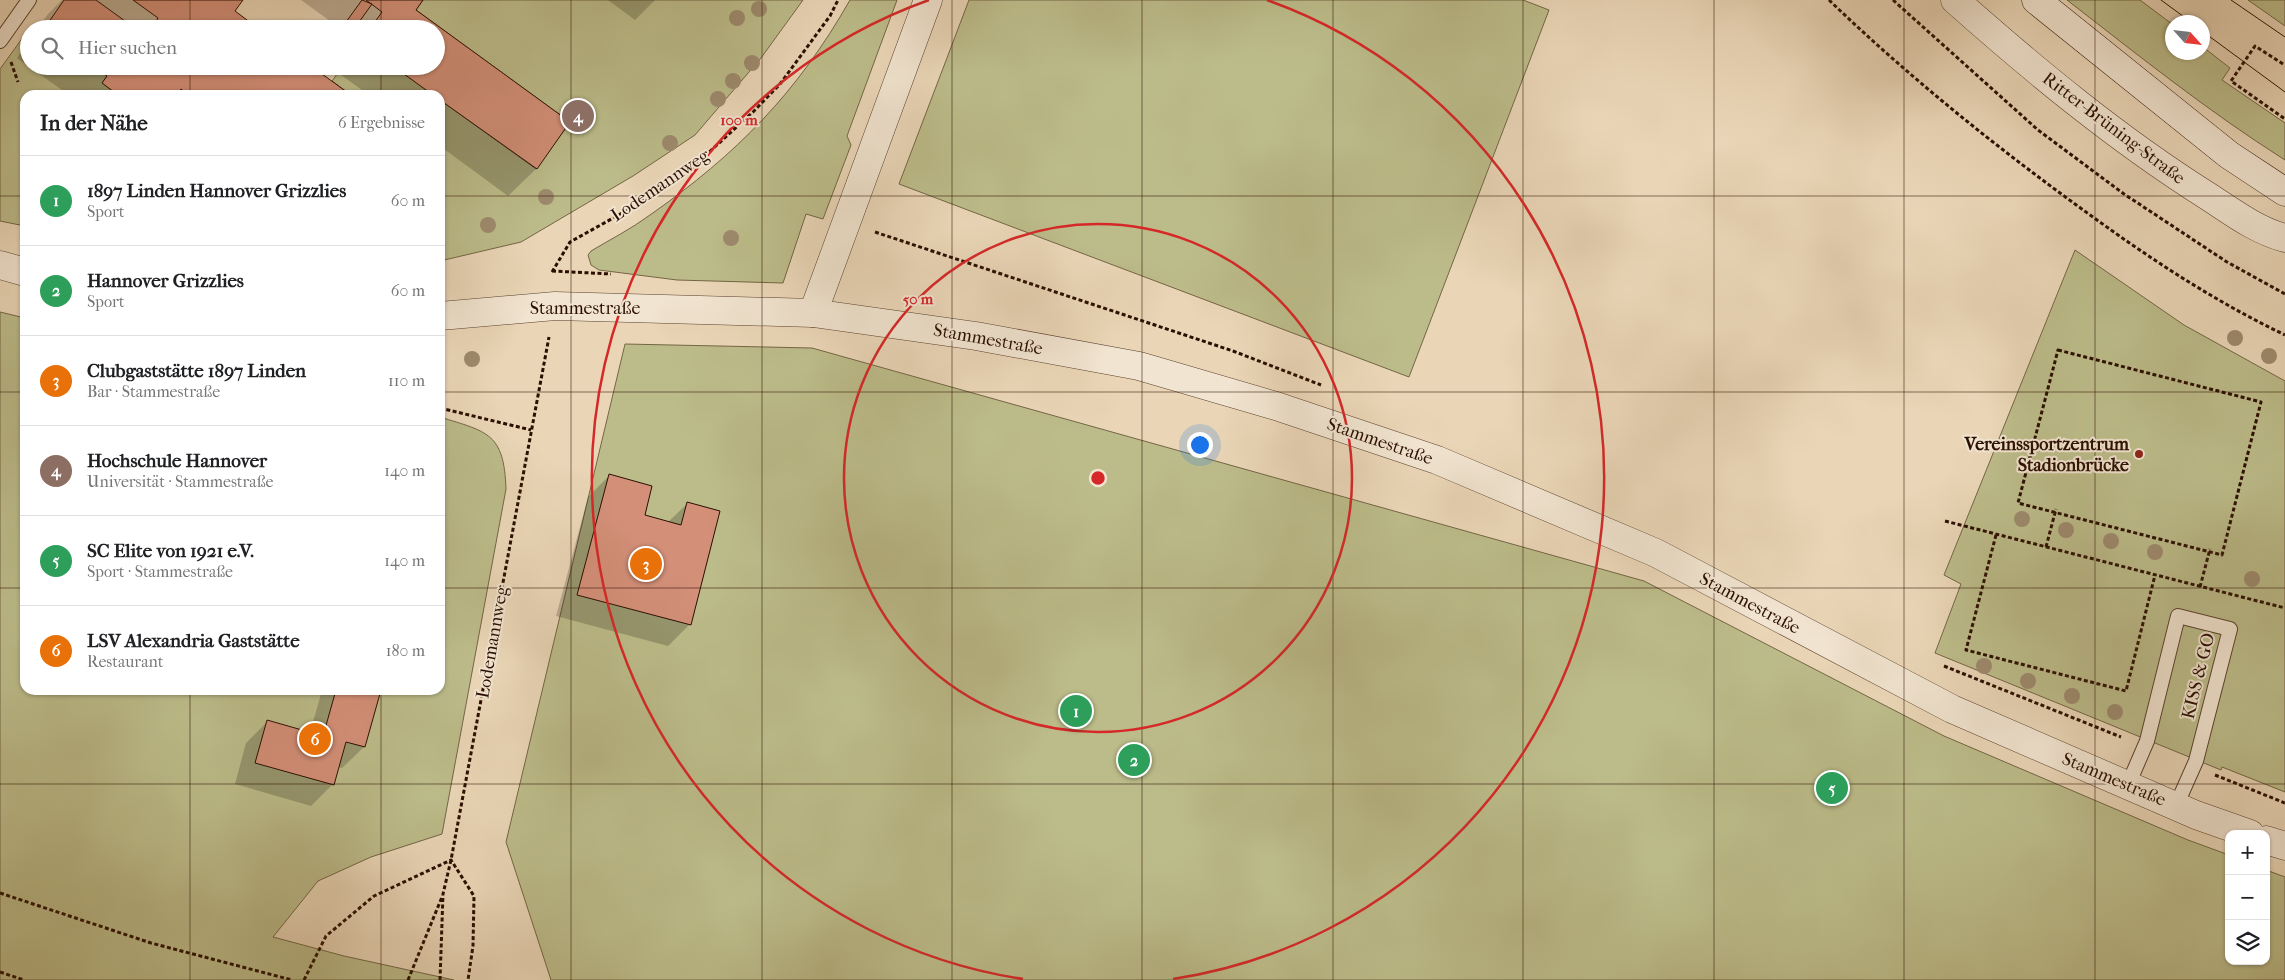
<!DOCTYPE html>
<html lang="de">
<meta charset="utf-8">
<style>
:root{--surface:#fff;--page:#f2f2f2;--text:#202124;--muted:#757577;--line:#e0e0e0;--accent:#8f2418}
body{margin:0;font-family:"IM FELL French Canon",serif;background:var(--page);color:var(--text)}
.controls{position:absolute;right:15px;bottom:15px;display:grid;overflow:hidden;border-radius:10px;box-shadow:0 1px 4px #0004}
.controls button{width:45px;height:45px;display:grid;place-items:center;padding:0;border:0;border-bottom:1px solid var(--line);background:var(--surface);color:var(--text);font:25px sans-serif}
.compass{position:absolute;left:2165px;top:15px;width:45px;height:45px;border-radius:50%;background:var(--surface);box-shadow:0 1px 4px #0004;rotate:117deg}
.you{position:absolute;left:1199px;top:444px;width:18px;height:18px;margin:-12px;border:4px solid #fff;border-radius:50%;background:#1a73e8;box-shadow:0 0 0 8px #1a73e833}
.badge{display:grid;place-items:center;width:32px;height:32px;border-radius:50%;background:var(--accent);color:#fff;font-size:16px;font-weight:700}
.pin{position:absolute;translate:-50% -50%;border:2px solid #fff;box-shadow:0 1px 5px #0006}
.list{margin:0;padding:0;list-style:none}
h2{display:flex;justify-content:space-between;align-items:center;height:65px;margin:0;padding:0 20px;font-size:21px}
h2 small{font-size:16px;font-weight:400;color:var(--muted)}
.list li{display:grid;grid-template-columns:32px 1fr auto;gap:15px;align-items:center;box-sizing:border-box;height:90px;padding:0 20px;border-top:1px solid var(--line)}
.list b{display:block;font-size:19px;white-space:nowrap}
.list p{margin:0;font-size:16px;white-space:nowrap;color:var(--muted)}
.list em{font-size:16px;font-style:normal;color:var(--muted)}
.icon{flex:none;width:28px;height:28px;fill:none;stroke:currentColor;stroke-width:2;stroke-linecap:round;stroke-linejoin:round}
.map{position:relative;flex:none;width:2285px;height:980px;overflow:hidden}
.search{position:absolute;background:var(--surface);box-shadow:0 1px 4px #0004;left:20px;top:20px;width:425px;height:55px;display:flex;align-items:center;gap:12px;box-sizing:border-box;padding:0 18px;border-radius:28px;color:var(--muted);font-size:19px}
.panel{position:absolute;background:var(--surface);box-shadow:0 1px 4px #0004;left:20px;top:90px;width:425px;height:605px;border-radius:15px}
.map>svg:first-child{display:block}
.green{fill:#bcbc8a;stroke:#746545}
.shadow{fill:#0003}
.building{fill:#d38f78;stroke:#2b0e00}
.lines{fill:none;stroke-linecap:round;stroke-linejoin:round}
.service-casing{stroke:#5b402e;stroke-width:16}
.minor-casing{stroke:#5b402e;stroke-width:29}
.tertiary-casing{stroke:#5b402e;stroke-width:29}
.secondary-casing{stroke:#2b0e00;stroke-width:29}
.path{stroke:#2b0e00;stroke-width:3;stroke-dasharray:4 2.5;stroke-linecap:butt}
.service{stroke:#f1e4d0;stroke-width:14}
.minor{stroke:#f1e4d0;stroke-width:28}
.tertiary{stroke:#f1e4d0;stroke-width:28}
.secondary{stroke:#f1e4d0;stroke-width:28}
.tram{stroke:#2b0e00;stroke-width:1}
.tree{fill:#9d8a6d}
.grid{fill:none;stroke:#2b0e00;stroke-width:1;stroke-opacity:0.55}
.ring{fill:none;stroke:#d62828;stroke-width:2.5}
.poi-dot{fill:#8f2418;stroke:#f1e4d0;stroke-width:2}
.labels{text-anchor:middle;stroke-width:4;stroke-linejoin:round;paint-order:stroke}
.street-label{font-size:18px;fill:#2b0e00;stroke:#f1e4d0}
.poi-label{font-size:18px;font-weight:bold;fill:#2b0e00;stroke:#f1e4d0;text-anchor:end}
.centre{fill:#d62828;stroke:#f1e4d0;stroke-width:2.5}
.ring-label{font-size:15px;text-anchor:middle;font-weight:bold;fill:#d62828;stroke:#f1e4d0;stroke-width:4;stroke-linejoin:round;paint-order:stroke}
</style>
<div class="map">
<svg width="2285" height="980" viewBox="0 0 2285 980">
<rect width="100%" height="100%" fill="#ead6b7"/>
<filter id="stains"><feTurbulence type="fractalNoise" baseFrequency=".004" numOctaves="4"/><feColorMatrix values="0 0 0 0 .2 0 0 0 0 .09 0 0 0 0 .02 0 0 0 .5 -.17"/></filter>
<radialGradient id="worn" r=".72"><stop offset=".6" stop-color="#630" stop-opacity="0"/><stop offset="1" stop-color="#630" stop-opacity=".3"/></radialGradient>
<!-- green -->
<path class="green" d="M423,0H803L761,58L695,135L633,176L521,242L440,261V100L536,169L570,122L416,10Z
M850,0H897L847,136L851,145L823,219L806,214L783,283L677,280L599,270L591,265L588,255L591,251C611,239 631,229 650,215C737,154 797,93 850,0Z
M969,0H1523L1549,10L1409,377L899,184Z
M2067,0H2140L2172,24V52H2202L2203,47L2230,68L2222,80L2285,123V160C2209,112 2138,55 2067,0Z
M2248,0H2285V26Z
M29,29V66H93L107,76L102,83L118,95H25V226L0,221V69Z
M343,66H393L433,95H351L332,81Z
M2075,250L2184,325L2285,381V792L2222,767L2221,770L1935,653L1961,584L1944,575Z
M0,312L25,318V690H440V417C488,432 504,433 506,489L442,834L371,857L318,881L273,937L344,956L454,980H0Z
M625,344L812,348L1644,581L1944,736L2188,840L2229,855V961H2266V870L2285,877V980H551L506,842Z"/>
<!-- shadow -->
<path class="shadow" d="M62,0H241L233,12L257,29H37L48,14Z
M301,0H421L414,10L569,122L536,169L508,196L440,146V95H369L334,70L336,66H436V29H341Z
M608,0H655L635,20Z
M29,41V66H309L312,68L314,66H326L320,74L349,95H69L17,58Z
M609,476L643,516L668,522L687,504L690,624L668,646L556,616L588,497Z
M322,690H380L364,747L342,768L338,767L333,784L311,806L235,784L246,743L268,721L310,733Z"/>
<!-- building -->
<path class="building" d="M64,0H96L136,29H44Z
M133,0H243L235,11L259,29H151L158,18Z
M362,0L372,4L354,29H341Z
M366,0H423L416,10L570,122L537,169L440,100V95H433L393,66H436V29H370L382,12Z
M93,66H311L351,95H188L181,89L177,95H118L102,83L107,76Z
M314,66H328L322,74L313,68Z
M609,474L652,486L645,515L681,525L687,502L720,511L691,625L577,595Z
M336,690H381L365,747L346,742L334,785L255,763L267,720L323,736Z"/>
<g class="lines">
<!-- service casing -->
<g class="service-casing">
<path id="service" d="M0,41L29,0
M2128,785L2147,741L2178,616L2230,629L2196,761L2176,806"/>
</g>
<!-- minor casing -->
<g class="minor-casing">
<path id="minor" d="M813,313L928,0"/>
</g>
<!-- tertiary casing -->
<g class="tertiary-casing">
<path id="tertiary" d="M1955,0C2034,70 2116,138 2206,195C2231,211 2255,230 2285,238
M0,265L25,272
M440,316L555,306L813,313L976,336L1139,366L1276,406L1437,460L1656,553L1952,709L2196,815L2250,834
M2266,840L2285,846"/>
</g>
<!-- secondary casing -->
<g class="secondary-casing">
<path id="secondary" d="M2036,0L2229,155L2285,192"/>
</g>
<!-- path -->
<path class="path" d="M1829,0C1909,77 1996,147 2086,212C2149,258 2214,301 2285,335
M1893,0L2038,130L2124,194L2227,262L2285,294
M11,62L18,82
M2283,64L2255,46L2231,81L2285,119
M875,232L1233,351L1321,385
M552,271L611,274
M552,272L570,242L624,212L694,166L754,111L780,84L830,16L838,0
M2058,350L2261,402L2222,555L2018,503Z
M440,408L531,430
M1945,521L2285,608
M1996,535L1966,650L2126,691L2155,575
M2046,547L2056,509
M2200,587L2210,549
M1944,666L2121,737
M2215,775L2285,803
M0,893L151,943L292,980
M0,972L24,980
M304,980L326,936L374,896L451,860L474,896L473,946L468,980
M408,980L442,897
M440,980L443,894L451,860L549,337"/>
<!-- service -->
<use href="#service" class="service"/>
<!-- minor -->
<use href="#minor" class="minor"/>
<!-- tertiary -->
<use href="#tertiary" class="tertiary"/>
<!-- secondary -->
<use href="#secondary" class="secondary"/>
<!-- tram -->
<path class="tram" d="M2161,0L2191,22
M2231,0L2285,37
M2202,31L2285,92"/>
</g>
<!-- trees -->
<g class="tree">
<circle cx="759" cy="9" r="8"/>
<circle cx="737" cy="18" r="8"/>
<circle cx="752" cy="63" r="8"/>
<circle cx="733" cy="81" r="8"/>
<circle cx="718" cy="99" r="8"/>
<circle cx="670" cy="143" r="8"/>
<circle cx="546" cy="197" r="8"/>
<circle cx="488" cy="225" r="8"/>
<circle cx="731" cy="238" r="8"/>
<circle cx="2235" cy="338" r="8"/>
<circle cx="2269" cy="356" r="8"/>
<circle cx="472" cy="359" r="8"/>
<circle cx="2022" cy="519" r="8"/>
<circle cx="2066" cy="530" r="8"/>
<circle cx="2111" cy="541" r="8"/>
<circle cx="2155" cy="552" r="8"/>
<circle cx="2252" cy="579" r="8"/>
<circle cx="1984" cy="666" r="8"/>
<circle cx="2028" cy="681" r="8"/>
<circle cx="2072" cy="696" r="8"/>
<circle cx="2115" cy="712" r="8"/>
</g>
<!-- grid -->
<path class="grid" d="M190,0V29M381,0V29M571,0V980M762,0V980M952,0V980M1142,0V980M1333,0V980M1523,0V980M1714,0V980M1904,0V980M2095,0V980M190,66V95M381,66V95M0,196H25M440,196H2285M0,392H25M440,392H2285M0,588H25M440,588H2285M190,690V980M381,690V980M0,784H2285"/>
<!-- distance rings -->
<g class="ring">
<circle cx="1098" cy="478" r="254"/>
<path d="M1023 979A507 507 0 0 1 929 0M1267 0A507 507 0 0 1 1173 979"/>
</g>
<!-- markers -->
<circle class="poi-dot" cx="2139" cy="454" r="5"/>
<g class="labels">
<!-- street labels -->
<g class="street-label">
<text transform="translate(2114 128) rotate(37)" y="6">Ritter-Brüning-Straße</text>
<text transform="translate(660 185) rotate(-34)" y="6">Lodemannweg</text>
<text x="585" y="314">Stammestraße</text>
<text transform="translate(988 339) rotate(10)" y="6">Stammestraße</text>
<text transform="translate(1380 441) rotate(19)" y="6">Stammestraße</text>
<text transform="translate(1750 603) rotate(28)" y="6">Stammestraße</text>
<text transform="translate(492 642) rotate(-80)" y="6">Lodemannweg</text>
<text transform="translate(2198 676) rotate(-76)" y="6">KISS &amp; GO</text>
<text transform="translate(2114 779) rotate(23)" y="6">Stammestraße</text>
</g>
<!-- poi labels -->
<g class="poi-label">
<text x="2129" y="450">Vereinssportzentrum<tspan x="2129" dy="21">Stadionbrücke</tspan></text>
</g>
</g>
<circle cx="1098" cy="478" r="8" class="centre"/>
<g class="ring-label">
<text x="739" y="125">100 m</text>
<text x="918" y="304">50 m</text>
</g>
<rect width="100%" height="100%" filter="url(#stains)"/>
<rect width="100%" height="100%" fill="url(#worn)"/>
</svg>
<div class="controls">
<button>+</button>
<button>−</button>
<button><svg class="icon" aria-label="layers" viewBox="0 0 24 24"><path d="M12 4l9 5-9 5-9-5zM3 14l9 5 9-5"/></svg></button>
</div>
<svg class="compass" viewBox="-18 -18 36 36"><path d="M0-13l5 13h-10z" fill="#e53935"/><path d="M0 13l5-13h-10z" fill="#757577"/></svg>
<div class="you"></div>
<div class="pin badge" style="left:1076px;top:711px;background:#2e9e5b">1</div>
<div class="pin badge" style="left:1134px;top:760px;background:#2e9e5b">2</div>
<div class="pin badge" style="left:646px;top:564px;background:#e8710a">3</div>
<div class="pin badge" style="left:578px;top:116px;background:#8d6e63">4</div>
<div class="pin badge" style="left:1832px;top:788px;background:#2e9e5b">5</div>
<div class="pin badge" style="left:315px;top:739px;background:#e8710a">6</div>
<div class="search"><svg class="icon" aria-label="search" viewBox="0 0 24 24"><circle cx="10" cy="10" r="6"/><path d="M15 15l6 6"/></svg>Hier suchen</div>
<section class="panel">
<h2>In der Nähe<small>6 Ergebnisse</small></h2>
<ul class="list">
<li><span class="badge" style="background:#2e9e5b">1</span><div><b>1897 Linden Hannover Grizzlies</b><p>Sport</p></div><em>60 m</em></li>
<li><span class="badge" style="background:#2e9e5b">2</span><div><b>Hannover Grizzlies</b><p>Sport</p></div><em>60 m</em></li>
<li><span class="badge" style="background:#e8710a">3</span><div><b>Clubgaststätte 1897 Linden</b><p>Bar · Stammestraße</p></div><em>110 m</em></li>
<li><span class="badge" style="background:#8d6e63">4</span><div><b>Hochschule Hannover</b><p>Universität · Stammestraße</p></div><em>140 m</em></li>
<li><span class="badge" style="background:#2e9e5b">5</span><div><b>SC Elite von 1921 e.V.</b><p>Sport · Stammestraße</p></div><em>140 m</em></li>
<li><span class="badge" style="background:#e8710a">6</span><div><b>LSV Alexandria Gaststätte</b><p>Restaurant</p></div><em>180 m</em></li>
</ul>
</section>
</div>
